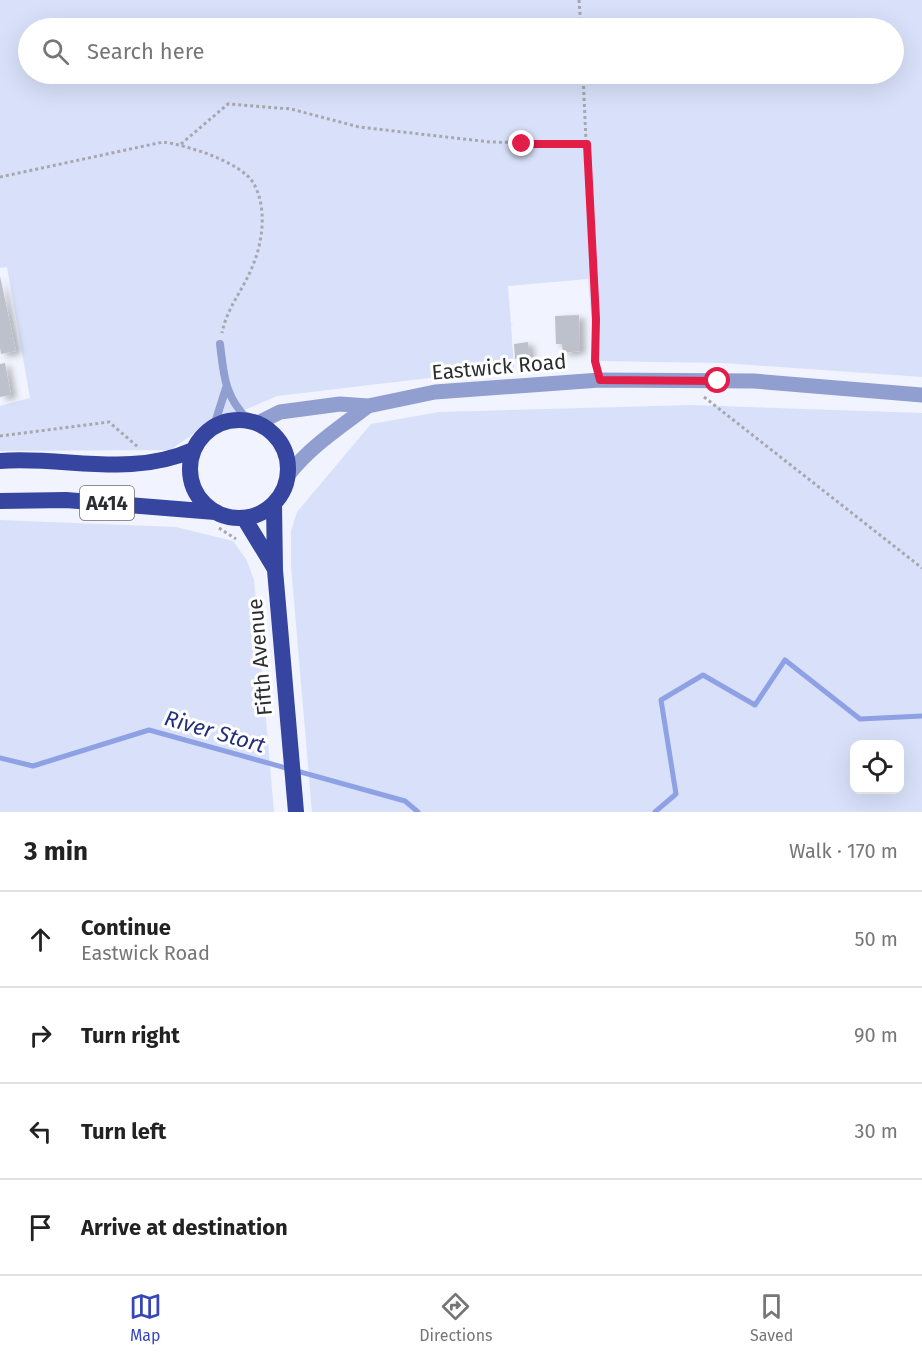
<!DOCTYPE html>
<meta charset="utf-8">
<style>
:root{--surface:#fff;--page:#f2f2f2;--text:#222;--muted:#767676;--line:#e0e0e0;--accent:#3746b9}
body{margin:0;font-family:"Fira Sans",sans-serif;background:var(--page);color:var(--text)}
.controls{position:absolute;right:18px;bottom:18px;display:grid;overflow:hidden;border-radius:12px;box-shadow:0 6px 24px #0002}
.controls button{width:54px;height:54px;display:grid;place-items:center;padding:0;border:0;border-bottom:2px solid var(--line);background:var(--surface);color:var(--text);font:30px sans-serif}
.stop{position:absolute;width:18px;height:18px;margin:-14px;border:4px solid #e11d48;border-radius:50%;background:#fff}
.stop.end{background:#e11d48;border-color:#fff;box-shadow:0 2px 6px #0008}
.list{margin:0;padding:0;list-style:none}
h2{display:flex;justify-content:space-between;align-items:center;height:78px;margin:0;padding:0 24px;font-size:26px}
h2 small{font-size:20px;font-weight:400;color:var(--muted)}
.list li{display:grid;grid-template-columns:39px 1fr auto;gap:18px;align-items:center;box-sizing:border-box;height:96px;padding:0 24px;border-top:2px solid var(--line)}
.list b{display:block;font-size:22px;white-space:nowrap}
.list p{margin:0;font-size:20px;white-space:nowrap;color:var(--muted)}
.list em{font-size:20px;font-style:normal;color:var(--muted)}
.icon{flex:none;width:33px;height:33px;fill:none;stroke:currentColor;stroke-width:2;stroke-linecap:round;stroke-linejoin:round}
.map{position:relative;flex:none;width:922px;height:812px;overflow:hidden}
.search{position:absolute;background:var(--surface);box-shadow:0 6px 24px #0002;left:18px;right:18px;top:18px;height:66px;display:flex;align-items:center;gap:15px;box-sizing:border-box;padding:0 21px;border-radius:33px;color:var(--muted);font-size:22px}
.sheet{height:462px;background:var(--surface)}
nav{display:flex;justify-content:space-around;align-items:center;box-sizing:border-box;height:84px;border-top:2px solid var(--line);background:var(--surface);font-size:16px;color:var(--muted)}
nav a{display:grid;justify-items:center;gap:3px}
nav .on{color:var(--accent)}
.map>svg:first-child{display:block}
.green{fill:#d9e1fa;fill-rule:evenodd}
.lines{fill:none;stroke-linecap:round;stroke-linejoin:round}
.stream{stroke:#8ea1e4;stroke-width:5}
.building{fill:#bdc1cc;filter:url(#shadow)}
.path{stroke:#a5a8af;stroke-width:3;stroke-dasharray:3 3;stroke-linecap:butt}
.service{stroke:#909fcf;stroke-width:8}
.tertiary{stroke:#909fcf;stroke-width:15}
.trunk{stroke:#3645a0;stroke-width:16}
.route{stroke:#e11d48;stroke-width:8}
.labels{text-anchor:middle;stroke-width:6;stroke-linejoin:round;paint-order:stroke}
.shield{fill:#fff;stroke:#6b6d70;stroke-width:1.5}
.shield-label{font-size:20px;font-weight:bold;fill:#2c2e32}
.street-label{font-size:21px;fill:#2c2e32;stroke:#fff}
.water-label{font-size:22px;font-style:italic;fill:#25307d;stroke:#fff}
</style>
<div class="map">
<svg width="922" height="812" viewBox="0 0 922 812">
<defs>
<filter id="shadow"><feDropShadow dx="5.5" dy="3" stdDeviation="3" flood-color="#0004"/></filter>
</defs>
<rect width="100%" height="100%" fill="#f1f4fe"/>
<!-- green -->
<path class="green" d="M0,0H922V377L722,363L595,361L588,279L508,286L511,324H514L511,325L514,368L277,396L202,428L170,450L0,451V406L30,398L7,267L0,268ZM28,28H894V74H28Z
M692,405L922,413V812H312L291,566V531L297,512L371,424L439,412ZM854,744H900V790H854Z
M0,520L176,527L233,541L246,559L254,580L274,812H0Z"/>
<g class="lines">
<!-- stream -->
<path class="stream" d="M0,758L33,766L149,730L405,801L418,812
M655,812L676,794L661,700L703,675L755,705L785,660L860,719L922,716"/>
</g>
<!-- building -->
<path class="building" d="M0,276L16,351L1,354L0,348Z
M579,315L580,351L563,353L562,344H556L555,316Z
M528,342L530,359H515L514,344Z
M5,363L11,395L0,397V364Z"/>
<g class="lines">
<!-- path -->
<path class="path" d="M579,0L581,28
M583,74L596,364
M181,144L228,104L291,109L359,127L490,142L587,144
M0,177L163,142C186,145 242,162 254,184C267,208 263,241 253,265C244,289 227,307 222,333
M704,397L922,568
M0,436L109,422L138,447
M219,528L236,539"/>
<!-- service -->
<path class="service" d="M220,344C224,376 224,395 248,420
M214,426L226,388"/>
<!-- tertiary -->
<path class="tertiary" d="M258,423L280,412L340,404L368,406L435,392L600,380L754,381L922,395
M288,475C311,446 339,428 368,406"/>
<!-- trunk -->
<path class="trunk" d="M190 469a49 49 0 1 1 98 0a49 49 0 1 1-98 0Z
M0,461C66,456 130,478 193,450
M0,501L66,500L215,512
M274,504L275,570L296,812
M244,518L275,569"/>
</g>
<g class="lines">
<!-- route -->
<path class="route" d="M522,144H587L596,319L595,361L600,380L718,381"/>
</g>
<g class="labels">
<!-- shield labels -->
<rect class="shield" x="80" y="486" width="54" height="34" rx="4.5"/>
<g class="shield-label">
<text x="107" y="510">A414</text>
</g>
<!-- street labels -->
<g class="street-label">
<text transform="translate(499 367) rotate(-5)" y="7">Eastwick Road</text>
<text transform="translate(260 657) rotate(-95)" y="7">Fifth Avenue</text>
</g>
<!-- water labels -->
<g class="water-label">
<text transform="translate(215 731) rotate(16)" y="8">River Stort</text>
</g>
</g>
</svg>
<div class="controls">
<button><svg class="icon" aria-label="locate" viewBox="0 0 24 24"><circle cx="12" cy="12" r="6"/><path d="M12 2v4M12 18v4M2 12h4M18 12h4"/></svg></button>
</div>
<div class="stop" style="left:718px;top:381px"></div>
<div class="stop end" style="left:522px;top:144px"></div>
<div class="search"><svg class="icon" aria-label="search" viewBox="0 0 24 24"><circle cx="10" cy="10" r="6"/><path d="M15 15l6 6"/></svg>Search here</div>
</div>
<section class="sheet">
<h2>3 min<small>Walk · 170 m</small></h2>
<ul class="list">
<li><svg class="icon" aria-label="ahead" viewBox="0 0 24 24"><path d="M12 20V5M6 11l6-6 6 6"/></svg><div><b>Continue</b><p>Eastwick Road</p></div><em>50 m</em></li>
<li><svg class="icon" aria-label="right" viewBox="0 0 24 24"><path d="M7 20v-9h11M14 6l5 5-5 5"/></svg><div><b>Turn right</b></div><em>90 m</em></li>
<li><svg class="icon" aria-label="left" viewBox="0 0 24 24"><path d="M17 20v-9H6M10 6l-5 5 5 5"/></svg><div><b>Turn left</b></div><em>30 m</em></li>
<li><svg class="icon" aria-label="arrive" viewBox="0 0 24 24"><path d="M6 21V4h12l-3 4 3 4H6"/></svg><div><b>Arrive at destination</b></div></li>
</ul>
</section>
<nav>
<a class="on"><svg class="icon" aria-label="map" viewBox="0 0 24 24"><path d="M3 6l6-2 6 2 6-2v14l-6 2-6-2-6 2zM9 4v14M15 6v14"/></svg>Map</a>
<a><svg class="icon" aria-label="directions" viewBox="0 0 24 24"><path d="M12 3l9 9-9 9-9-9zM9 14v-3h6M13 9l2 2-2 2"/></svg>Directions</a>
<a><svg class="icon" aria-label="saved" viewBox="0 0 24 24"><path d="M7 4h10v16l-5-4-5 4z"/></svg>Saved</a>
</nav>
